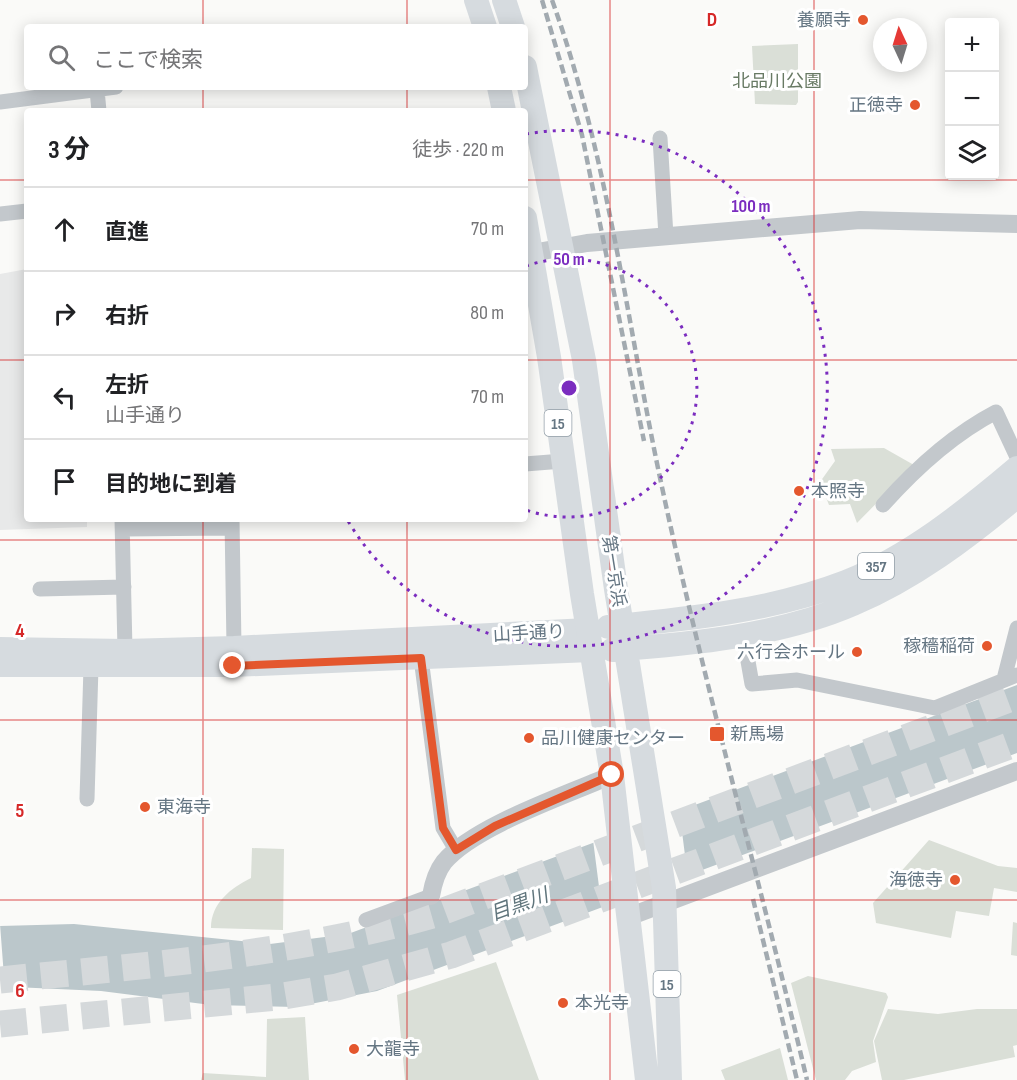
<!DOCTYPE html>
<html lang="ja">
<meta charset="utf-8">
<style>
:root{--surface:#fff;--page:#f2f2f2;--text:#202124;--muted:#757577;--line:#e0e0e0}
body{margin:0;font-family:"Sofia Sans Condensed","Noto Sans JP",sans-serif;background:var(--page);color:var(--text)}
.controls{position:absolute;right:18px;top:18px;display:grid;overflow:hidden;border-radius:6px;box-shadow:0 3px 15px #0003}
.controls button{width:54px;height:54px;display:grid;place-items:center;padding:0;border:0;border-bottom:2px solid var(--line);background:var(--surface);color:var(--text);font:30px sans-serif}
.compass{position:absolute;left:873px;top:18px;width:54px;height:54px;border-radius:50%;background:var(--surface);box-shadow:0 3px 15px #0003;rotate:356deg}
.stop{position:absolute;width:18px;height:18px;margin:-14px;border:4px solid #e4572e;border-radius:50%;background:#fff}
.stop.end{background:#e4572e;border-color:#fff;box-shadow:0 2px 6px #0008}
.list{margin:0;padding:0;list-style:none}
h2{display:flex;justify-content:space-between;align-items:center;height:78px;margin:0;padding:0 24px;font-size:26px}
h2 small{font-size:20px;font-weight:400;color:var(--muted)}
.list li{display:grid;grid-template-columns:39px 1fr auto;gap:18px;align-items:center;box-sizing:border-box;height:84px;padding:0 24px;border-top:2px solid var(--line)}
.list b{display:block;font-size:22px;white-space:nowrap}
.list p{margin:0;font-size:20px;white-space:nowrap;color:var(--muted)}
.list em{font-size:20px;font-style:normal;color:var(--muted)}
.icon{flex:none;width:33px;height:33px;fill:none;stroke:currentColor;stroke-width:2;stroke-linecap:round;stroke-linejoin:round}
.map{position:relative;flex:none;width:1017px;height:1080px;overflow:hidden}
.search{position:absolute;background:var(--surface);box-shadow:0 3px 15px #0003;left:24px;top:24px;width:504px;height:66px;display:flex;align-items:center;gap:15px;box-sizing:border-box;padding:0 21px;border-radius:6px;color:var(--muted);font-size:22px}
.panel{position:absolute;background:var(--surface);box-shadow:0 3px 15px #0003;left:24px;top:108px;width:504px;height:414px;border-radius:6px}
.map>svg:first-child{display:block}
.built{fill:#e8e9e9}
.green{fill:#dadfd7}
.water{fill:#bbc7cb}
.pier{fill:#fafaf8}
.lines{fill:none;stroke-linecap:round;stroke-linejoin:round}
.motorway-tunnel{stroke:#d5d9db;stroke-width:27;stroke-dasharray:27 14;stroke-linecap:butt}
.minor{stroke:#c3c8cc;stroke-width:15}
.tertiary{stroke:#c3c8cc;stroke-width:18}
.primary{stroke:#d6dbdf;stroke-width:22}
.trunk{stroke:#d6dbdf;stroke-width:24}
.rail{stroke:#a2aab0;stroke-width:4.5;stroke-dasharray:9 4.5;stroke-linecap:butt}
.route{stroke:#e4572e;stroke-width:8}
.grid{fill:none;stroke:#d62828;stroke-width:1.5;stroke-opacity:0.55}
.ring{fill:none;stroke:#7b2cbf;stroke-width:3;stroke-dasharray:3 6}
.poi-dot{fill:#e4572e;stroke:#fff;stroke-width:2}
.labels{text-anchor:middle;stroke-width:6;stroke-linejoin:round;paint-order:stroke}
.shield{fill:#fff;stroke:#939fa8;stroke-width:1.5}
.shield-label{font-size:16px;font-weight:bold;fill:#657683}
.poi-label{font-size:18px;fill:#657683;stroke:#fff;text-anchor:start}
.park-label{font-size:18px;fill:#687a64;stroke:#fff}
.street-label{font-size:18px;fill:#657683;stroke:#fff}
.water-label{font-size:20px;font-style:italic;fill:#60757c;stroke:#fff}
.grid-label{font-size:20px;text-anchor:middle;font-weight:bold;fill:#d62828;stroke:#fff;stroke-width:6;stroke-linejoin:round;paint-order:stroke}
.centre{fill:#7b2cbf;stroke:#fff;stroke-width:3}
.ring-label{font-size:18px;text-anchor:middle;font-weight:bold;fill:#7b2cbf;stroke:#fff;stroke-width:6;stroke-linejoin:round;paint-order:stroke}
</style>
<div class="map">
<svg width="1017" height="1080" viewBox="0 0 1017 1080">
<rect width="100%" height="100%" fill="#fafaf8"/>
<!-- built -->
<path class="built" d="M27,269V519H87V527L0,530V274Z"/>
<!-- green -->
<path class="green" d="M798,44V102L796,105L755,104L752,46Z
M884,448L914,465L857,523L850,504L829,505L820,482L835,461L831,449Z
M929,840L998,866L1017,868V892L994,888L989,916L956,911L951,938L876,923L873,903Z
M252,848L284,849L283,930L211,928C211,903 231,888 251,878Z
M1013,922L1017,923V956L1011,955Z
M496,962L539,1080H405L397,995Z
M808,976L886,993L888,997L873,1041L876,1062L852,1071L845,1080H816L791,983Z
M888,1009L938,1014L977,1009H1017V1045L1013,1046L1015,1057L904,1080H882L874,1041Z
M305,1017L309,1080H201L203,1073L266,1077L267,1019Z
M780,1048L788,1080H725L721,1070Z"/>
<!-- water -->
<path class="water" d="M1017,685V753L377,991L295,1007L211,1005L101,991L14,987L0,990V926L74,924L270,944L348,934Z"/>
<!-- pier -->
<path class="pier" d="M679,808L688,879L602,910L593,840Z
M0,924L5,990H0Z"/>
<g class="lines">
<!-- motorway-tunnel -->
<path class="motorway-tunnel" d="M0,980C147,965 294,955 436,914L1017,696
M0,1024L277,997L337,987L451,955L1017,743"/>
<!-- minor -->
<path class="minor" d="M97,90L99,111
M0,102L116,87
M660,138L666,236
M0,214L27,211
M525,464L563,461
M883,505C916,468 952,435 996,412L1017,457
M122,519L125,650
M232,519L234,647
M123,529L232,528
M40,589L124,587
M743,633L752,684L797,680L935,708L1017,675
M421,658L443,828L456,850
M1004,679L1017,628
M87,799L91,667
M366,920L431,896"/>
<!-- tertiary -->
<path class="tertiary" d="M532,253L587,243L860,220L1017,224
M431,896C433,884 437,871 444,862C474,826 567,795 612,775
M628,917L1017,771"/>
<!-- primary -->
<path class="primary" d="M0,648L125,650L234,647L588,629
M0,666H233L591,651"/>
<!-- trunk -->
<path class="trunk" d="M476,0L485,27
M504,0L513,27
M525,67L584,360L616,589L664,888L670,1080
M499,87L504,111
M525,218L549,357L582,594L612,775L647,1080
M608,627C687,619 771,611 846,582C910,556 965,512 1017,468
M612,650C691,644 779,636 853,604C914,578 967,538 1017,496"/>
<!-- rail -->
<path class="rail" d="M542,0L582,135L644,441
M552,0C607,153 626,315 659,473C702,677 759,877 807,1080
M753,899L797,1080"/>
</g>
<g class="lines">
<!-- route -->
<path class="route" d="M233,666L421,658L443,828L456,850L495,826L612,775"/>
</g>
<!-- grid -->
<path class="grid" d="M203,0V27M407,0V27M610,0V1080M814,0V1080M203,87V111M407,87V111M0,180H27M525,180H1017M0,360H27M525,360H1017M203,519V1080M407,519V1080M0,540H1017M0,720H1017M0,900H1017"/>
<!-- distance rings -->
<g class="ring">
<path d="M526 266A129 129 0 1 1 526 510"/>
<path d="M526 134A258 258 0 1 1 348 521"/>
</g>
<!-- markers -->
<g class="poi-dot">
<circle cx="863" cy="20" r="6"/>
<circle cx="915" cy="105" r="6"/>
<circle cx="799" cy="491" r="6"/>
<circle cx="987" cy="646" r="6"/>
<circle cx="857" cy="652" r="6"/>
<rect x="709" y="726" width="16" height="16" rx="3"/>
<circle cx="529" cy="738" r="6"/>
<circle cx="145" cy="807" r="6"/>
<circle cx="955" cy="880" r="6"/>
<circle cx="563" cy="1003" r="6"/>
<circle cx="354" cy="1049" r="6"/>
</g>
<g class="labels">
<!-- shield labels -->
<g class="shield">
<rect x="544.5" y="410" width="27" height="26" rx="4.5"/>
<rect x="858" y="553" width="36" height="26" rx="4.5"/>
<rect x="653.5" y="971" width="27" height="26" rx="4.5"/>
</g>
<g class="shield-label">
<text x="558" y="429">15</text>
<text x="876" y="572">357</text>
<text x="667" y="990">15</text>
</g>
<!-- poi labels -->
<g class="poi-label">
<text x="851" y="26" text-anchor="end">養願寺</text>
<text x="903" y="111" text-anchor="end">正徳寺</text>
<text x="811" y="497">本照寺</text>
<text x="975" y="652" text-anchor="end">稼穡稲荷</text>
<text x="845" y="658" text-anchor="end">六行会ホール</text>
<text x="730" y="740">新馬場</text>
<text x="541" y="744">品川健康センター</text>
<text x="157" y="813">東海寺</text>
<text x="943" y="886" text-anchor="end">海徳寺</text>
<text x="575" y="1009">本光寺</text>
<text x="366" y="1055">大龍寺</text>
</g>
<!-- park labels -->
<g class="park-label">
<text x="777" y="87">北品川公園</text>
</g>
<!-- street labels -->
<g class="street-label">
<text transform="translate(614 571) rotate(81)" y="6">第一京浜</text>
<text transform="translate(529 633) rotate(-3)" y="6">山手通り</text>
</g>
<!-- water labels -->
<g class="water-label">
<text transform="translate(519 904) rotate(-20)" y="7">目黒川</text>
</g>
</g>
<g class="grid-label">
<text x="712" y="26">D</text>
<text x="20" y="637">4</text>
<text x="20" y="817">5</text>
<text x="20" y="997">6</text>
</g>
<circle cx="569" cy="388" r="9" class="centre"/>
<g class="ring-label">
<text x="751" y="212">100 m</text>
<text x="569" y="265">50 m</text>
</g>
</svg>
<div class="controls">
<button>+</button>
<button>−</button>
<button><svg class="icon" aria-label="layers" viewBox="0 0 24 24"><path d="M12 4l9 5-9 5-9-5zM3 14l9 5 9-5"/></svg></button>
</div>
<svg class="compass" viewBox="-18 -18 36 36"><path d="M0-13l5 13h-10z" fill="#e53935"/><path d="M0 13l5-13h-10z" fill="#757577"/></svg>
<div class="stop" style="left:612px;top:775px"></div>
<div class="stop end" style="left:233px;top:666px"></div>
<div class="search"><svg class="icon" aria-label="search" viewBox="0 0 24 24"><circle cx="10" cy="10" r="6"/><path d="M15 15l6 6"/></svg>ここで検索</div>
<section class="panel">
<h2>3 分<small>徒歩 · 220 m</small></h2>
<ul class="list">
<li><svg class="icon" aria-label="ahead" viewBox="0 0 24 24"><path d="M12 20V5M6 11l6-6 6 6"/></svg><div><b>直進</b></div><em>70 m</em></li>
<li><svg class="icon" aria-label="right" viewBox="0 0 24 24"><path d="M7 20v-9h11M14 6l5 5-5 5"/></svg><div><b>右折</b></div><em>80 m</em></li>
<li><svg class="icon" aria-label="left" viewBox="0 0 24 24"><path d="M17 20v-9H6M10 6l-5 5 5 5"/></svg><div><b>左折</b><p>山手通り</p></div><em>70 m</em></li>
<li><svg class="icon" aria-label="arrive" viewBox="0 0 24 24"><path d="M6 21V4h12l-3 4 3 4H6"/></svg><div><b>目的地に到着</b></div></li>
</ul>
</section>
</div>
